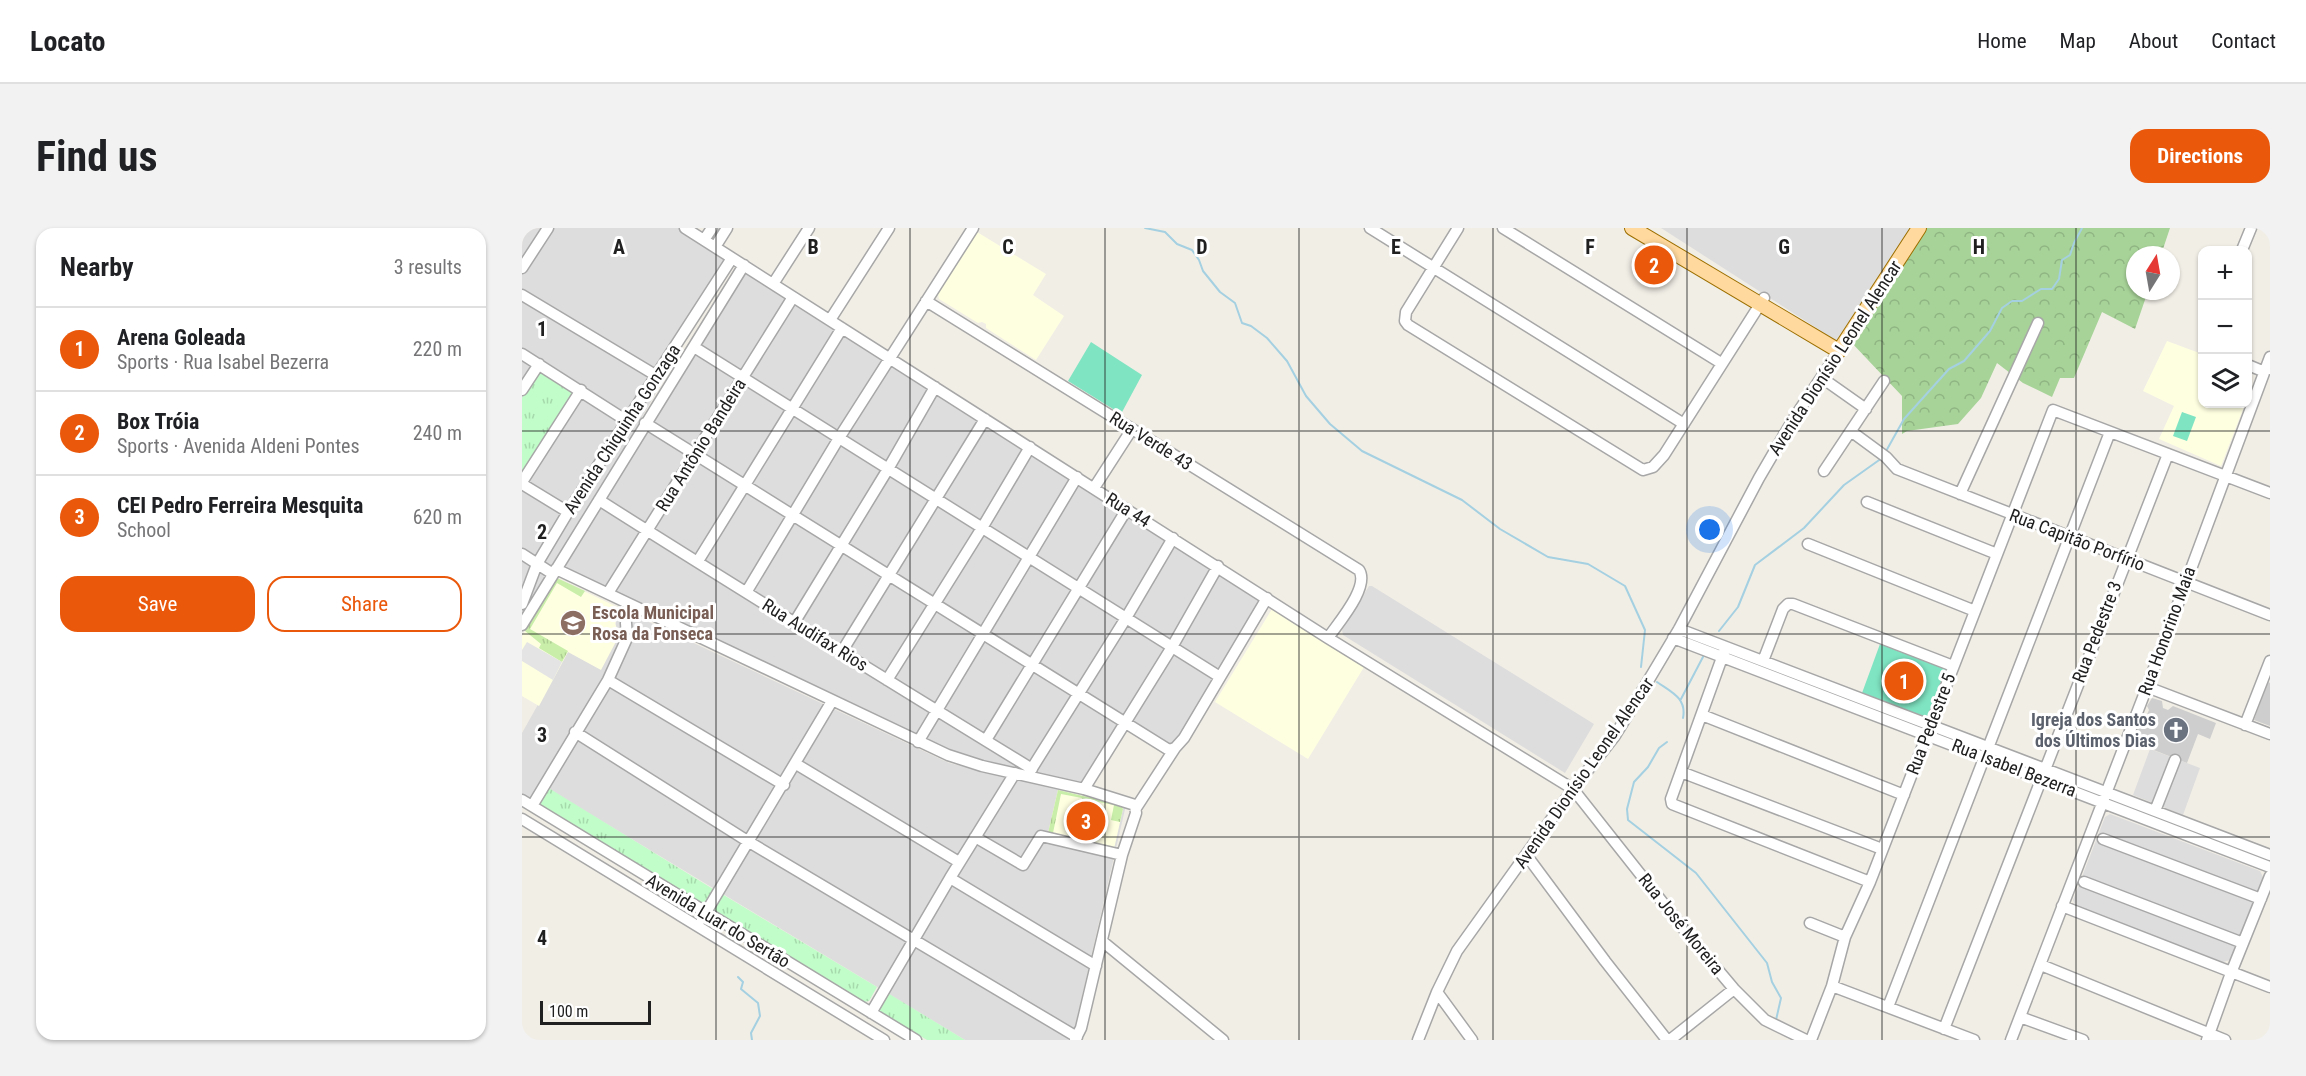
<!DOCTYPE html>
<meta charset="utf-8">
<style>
:root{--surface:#fff;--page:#f2f2f2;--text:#202124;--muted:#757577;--line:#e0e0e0;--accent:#ea580c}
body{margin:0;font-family:"Roboto Condensed",sans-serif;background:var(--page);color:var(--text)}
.controls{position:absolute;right:18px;top:18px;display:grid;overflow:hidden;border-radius:12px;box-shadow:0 2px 4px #0004}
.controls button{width:54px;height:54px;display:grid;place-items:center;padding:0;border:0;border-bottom:2px solid var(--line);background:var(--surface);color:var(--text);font:30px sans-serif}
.compass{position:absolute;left:1604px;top:18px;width:54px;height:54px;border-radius:50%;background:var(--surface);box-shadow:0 2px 4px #0004;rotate:11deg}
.scale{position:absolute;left:18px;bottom:15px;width:111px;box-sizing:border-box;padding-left:6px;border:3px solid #202020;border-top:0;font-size:16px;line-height:21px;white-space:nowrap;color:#202020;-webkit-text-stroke:4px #fff;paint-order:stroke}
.you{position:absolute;left:1188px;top:302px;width:21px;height:21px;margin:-15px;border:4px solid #fff;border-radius:50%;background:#1a73e8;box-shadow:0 0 0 9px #1a73e833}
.badge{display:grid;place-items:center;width:39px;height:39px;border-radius:50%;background:var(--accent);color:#fff;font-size:20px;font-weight:700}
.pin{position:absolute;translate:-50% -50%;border:3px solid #fff;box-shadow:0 2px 6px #0006}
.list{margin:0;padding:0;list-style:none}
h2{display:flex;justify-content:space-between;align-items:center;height:78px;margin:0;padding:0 24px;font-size:26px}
h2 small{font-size:20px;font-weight:400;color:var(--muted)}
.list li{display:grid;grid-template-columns:39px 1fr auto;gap:18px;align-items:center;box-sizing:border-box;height:84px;padding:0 24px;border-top:2px solid var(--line)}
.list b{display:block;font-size:22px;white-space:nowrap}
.list p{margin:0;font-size:20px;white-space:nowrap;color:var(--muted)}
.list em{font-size:20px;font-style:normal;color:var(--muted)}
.actions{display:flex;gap:12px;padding:18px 24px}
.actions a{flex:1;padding:14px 0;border:2px solid var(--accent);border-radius:18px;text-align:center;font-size:21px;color:var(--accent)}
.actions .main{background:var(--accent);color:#fff}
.icon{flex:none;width:33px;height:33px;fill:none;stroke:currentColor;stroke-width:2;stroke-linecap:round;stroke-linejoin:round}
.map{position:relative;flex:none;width:1748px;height:812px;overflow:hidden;border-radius:18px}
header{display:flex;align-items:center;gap:36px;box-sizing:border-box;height:84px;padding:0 30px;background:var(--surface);border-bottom:2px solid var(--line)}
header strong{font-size:28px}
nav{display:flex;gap:33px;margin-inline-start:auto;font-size:21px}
.intro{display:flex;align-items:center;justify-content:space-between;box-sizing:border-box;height:144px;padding:0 36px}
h1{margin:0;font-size:42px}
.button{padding:15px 27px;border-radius:18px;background:var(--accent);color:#fff;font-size:21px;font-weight:700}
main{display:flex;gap:36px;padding:0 36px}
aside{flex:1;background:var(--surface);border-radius:18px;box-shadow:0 2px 4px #0004}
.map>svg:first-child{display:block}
.residential{fill:#dedddd}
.education{fill:#feffe1}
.religious{fill:#cecece}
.grass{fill:url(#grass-tufts)}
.forest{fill:url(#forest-crowns)}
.park{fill:url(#park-tufts)}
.pitch{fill:#7fe4c2}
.parking{fill:#e4e4e4}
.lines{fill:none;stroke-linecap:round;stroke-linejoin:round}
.stream{stroke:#a4d0e1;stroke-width:2}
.minor-casing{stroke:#a7a7a7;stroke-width:13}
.major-casing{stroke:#9c6f00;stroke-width:16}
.minor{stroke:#fff;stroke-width:10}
.major{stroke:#ffd99d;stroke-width:14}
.grid{fill:none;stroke:#202020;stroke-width:1.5;stroke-opacity:0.55}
.labels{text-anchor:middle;stroke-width:6;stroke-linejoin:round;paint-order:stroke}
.street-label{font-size:18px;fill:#202020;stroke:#fff}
.education-label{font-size:18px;font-weight:bold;fill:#785e54;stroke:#fff;text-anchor:start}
.worship-label{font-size:18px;font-weight:bold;fill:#5b616d;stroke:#fff;text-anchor:end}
.grid-label{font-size:20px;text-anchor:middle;font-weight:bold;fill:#202020;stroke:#fff;stroke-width:6;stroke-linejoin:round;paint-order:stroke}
</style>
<header>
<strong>Locato</strong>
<nav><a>Home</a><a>Map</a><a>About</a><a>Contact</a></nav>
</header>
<div class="intro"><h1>Find us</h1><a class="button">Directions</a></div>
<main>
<aside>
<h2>Nearby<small>3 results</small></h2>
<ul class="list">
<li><span class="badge">1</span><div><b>Arena Goleada</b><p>Sports · Rua Isabel Bezerra</p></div><em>220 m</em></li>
<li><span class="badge">2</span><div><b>Box Tróia</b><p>Sports · Avenida Aldeni Pontes</p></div><em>240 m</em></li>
<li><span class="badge">3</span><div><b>CEI Pedro Ferreira Mesquita</b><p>School</p></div><em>620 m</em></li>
</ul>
<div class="actions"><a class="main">Save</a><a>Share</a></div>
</aside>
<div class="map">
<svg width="1748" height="812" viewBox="0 0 1748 812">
<defs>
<pattern id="grass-tufts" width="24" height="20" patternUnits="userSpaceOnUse" patternTransform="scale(1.5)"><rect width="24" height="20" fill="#c8eea9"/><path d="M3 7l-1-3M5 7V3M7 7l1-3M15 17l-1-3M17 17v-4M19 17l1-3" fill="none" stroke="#accc91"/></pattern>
<pattern id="forest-crowns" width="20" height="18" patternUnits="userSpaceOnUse" patternTransform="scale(1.5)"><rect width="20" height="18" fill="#a7d398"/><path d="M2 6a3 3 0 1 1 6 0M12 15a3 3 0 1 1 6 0" fill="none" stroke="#8fb583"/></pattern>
<pattern id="park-tufts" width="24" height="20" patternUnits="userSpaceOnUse" patternTransform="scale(1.5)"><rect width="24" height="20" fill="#c1fdc9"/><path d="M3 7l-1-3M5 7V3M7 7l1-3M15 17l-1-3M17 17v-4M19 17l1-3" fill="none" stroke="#a6d9ac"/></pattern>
</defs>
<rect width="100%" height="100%" fill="#f1eee6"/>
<!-- residential -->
<path class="residential" d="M0,0H159L209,32L49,315L222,37L745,370L653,520L603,495L562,561L460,538L34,341L0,401Z
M1139,0H1397L1321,117Z
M847,358H850L1072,496L1043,545L821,407L820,402Z
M97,380L427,535L604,577L552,803L546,812H443L25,560L15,576L0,567V505L46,423L79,441L94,400V387Z
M1628,521L1678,540L1661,587L1611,567Z
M1588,586L1738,643L1741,649L1708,732L1701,734L1553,677L1551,672L1583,589Z"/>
<!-- education -->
<path class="education" d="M455,4L524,46L511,67L542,88L514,132L464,100V96L460,94L456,95L417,71L416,66Z
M1645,113L1680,126V176H1723L1699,238L1637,211L1652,178L1621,163Z
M35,350L97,380L94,387L95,388L93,396L98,406L79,442L46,424L17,478L0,468V408Z
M750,381L842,439L786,531L693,474Z
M536,562L599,577L601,581L592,621L526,605Z"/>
<!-- religious -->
<path class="religious" d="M1746,454L1748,455V498L1732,492Z
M1630,470L1640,473L1641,480L1646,482L1651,478L1694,495L1688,511L1676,506L1665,535L1611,514L1617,498L1621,496L1627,482L1625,478Z"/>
<!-- grass -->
<path class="grass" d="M35,350L63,363L59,369L35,355L8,401L46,423L40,434L17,420L19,416L3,403Z
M536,562L599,577L601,581L598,594L589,592L592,577L572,573L568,588L557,585L560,570L539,566L531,605L552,610L555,594L566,597L563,612L583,619L526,605Z"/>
<!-- forest -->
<path class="forest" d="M1401,0H1648L1639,27H1613V63H1626L1613,101L1580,84L1552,150H1538L1530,169L1501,155L1475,135L1459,170L1436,196L1385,203L1380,206V168L1328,113Z"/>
<!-- park -->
<path class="park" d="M17,143H19L50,163V165L0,244V170Z
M25,559L191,661L183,674L178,676L15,576Z
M200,666L355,759L347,773L342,774L191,686V681Z
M364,764L443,812H405L356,783V779Z"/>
<!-- pitch -->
<path class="pitch" d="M569,114L620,147L599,186L546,153Z
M1660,184L1674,189L1665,213L1651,208Z
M1358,416L1424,441L1405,490L1340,465Z"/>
<!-- parking -->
<path class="parking" d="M5,414L40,434L31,452L0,433V422Z"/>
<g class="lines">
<!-- stream -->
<path class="stream" d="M623,0L643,4L655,16L670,22L677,32L681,43L698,64L713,75L720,95L729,98L745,110L765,133L784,168L808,196L840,223L940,272L978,301L1026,329L1066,336L1103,358L1123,402L1119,439
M1363,225L1382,191L1427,141L1442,133L1468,103L1480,80L1490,73H1500L1519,61H1530L1537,51L1540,32L1548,27L1552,15L1560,0
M1197,403L1216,379L1233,337L1282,300L1322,257L1360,230
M1135,454C1149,464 1165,470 1161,490
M1159,471L1182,427
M1145,514L1137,520L1126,539L1112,554L1105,581L1106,592L1174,645L1245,735L1250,754L1259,770L1254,792
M216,749L221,754L219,761L236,775L238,788L229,805L230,812"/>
<!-- minor casing -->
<g class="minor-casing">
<path id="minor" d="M163,0L806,410L1051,561L1164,704L1212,761L1243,792L1284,812
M848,0L1162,196
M936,0L884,84L883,93L886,97L1121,242L1131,239L1142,227L1242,70
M981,0L1199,135
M182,12L190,0
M193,19L205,0
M1720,22L1729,0
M0,40L26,0
M251,56L287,0
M0,67L135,148
M404,73L837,342C848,359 816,395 806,410
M308,92L367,0
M172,119L698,449
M0,126L105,193
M1726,137L1738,142L1748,141
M1300,150L1344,181
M0,162L17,136
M123,195L647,522L653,520L662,510L745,370
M1330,204L1364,229L1375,241L1748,387
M1302,243L1362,153
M0,254L59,162
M0,256L46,284
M572,260L610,201
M1438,266L1516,95
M77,272C220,363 365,452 510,541
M1345,274L1475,326
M1286,316L1453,383
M0,326L31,346
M176,333L320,100
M34,341L426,527L460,538L562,561L613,577L614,585L600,627L559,800L553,812
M225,363L317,210L451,0
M86,365L271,69
M0,376L15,336L46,284L210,30
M272,395L366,241L413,159
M0,397L222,37
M1157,401L1748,627
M1151,410L1748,639
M1202,424L1149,571L1150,576L1348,654
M319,425L463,191
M1241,433L1261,381L1266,376H1271L1431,438
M86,452L262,557
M365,452L460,300L508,219
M1625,459L1748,506
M1180,487L1382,567
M1723,497L1748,433
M53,504L227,614L555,809
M464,512L605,281
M396,514L555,249
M274,536L437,634
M1159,544L1360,621
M507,545L604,390L651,310
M562,561L650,419L696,338
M0,572L394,812
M10,578L86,452L105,410L104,395
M614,580L653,520
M1633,583L1653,532
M0,591L362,812
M453,609L501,637L519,608L600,627
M1581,611L1739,671
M1005,628L1083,733L1145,812
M428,650L574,738
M1562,654L1721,715
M1540,678L1748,759
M180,691L310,473
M1288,695L1323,709
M580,713L701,812
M1519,737L1703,812
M1310,758L1452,812
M915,764L950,812
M1366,779L1588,204
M349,785L428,650L493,545
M1498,789L1561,812
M1422,801L1646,226
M896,812L915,764L935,723L1051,561L1092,509L1113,475L1157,401L1237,250L1272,190L1317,123
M1148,812L1212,761
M1289,812L1310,758L1323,709L1348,654L1531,182L1748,265
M1489,812L1625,459L1748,129
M1685,812L1709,745L1748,648"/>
</g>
<!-- major casing -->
<g class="major-casing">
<path id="major" d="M1110,0L1317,123L1397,0"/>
</g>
<!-- minor -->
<use href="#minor" class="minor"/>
<!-- major -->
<use href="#major" class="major"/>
</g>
<!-- grid -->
<path class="grid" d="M194,0V812M388,0V812M583,0V812M777,0V812M971,0V812M1165,0V812M1360,0V812M1554,0V812M0,203H1748M0,406H1748M0,609H1748"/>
<!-- icons -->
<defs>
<g id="school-disc" transform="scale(1.35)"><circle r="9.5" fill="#8d6e63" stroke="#fff"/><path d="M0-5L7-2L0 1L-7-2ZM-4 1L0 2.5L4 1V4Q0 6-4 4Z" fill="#fff"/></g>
<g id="church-disc" transform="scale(1.35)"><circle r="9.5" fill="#6b7280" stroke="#fff"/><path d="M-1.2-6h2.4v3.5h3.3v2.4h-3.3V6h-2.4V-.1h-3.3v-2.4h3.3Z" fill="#fff"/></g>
</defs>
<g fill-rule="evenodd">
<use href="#school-disc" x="51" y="395"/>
<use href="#church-disc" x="1654" y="502"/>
</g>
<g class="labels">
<!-- street labels -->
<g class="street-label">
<text transform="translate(1313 130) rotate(-57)" y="6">Avenida Dionísio Leonel Alencar</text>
<text transform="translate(100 201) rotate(-57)" y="6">Avenida Chiquinha Gonzaga</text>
<text transform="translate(629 213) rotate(32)" y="6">Rua Verde 43</text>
<text transform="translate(179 217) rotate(-58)" y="6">Rua Antônio Bandeira</text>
<text transform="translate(606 282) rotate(32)" y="6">Rua 44</text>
<text transform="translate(1555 312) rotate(21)" y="6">Rua Capitão Porfírio</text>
<text transform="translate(1645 403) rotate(-70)" y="6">Rua Honorino Maia</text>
<text transform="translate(1575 404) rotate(-69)" y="6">Rua Pedestre 3</text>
<text transform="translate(293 407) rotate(32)" y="6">Rua Audifax Rios</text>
<text transform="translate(1409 496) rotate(-69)" y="6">Rua Pedestre 5</text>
<text transform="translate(1492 540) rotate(21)" y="6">Rua Isabel Bezerra</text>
<text transform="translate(1062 545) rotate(-55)" y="6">Avenida Dionísio Leonel Alencar</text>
<text transform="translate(196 693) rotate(31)" y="6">Avenida Luar do Sertão</text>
<text transform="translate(1159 696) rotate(51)" y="6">Rua José Moreira</text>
</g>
<!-- education labels -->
<g class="education-label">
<text x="70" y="391">Escola Municipal<tspan x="70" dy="21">Rosa da Fonseca</tspan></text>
</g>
<!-- worship labels -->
<g class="worship-label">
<text x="1634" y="498">Igreja dos Santos<tspan x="1634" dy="21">dos Últimos Dias</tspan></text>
</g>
</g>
<g class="grid-label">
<text x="97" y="26">A</text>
<text x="291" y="26">B</text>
<text x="486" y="26">C</text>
<text x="680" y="26">D</text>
<text x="874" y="26">E</text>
<text x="1068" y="26">F</text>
<text x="1262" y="26">G</text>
<text x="1457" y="26">H</text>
<text x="20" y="108">1</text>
<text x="20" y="311">2</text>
<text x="20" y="514">3</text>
<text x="20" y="717">4</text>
</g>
</svg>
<div class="controls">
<button>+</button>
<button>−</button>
<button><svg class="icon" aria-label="layers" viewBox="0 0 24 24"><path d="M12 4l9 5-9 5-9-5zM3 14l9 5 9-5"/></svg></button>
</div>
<svg class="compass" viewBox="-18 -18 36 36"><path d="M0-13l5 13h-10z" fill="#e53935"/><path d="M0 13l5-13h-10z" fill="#757577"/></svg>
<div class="scale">100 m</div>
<div class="you"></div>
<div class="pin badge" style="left:1382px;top:453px">1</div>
<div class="pin badge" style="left:1132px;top:37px">2</div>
<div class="pin badge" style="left:564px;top:593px">3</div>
</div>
</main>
